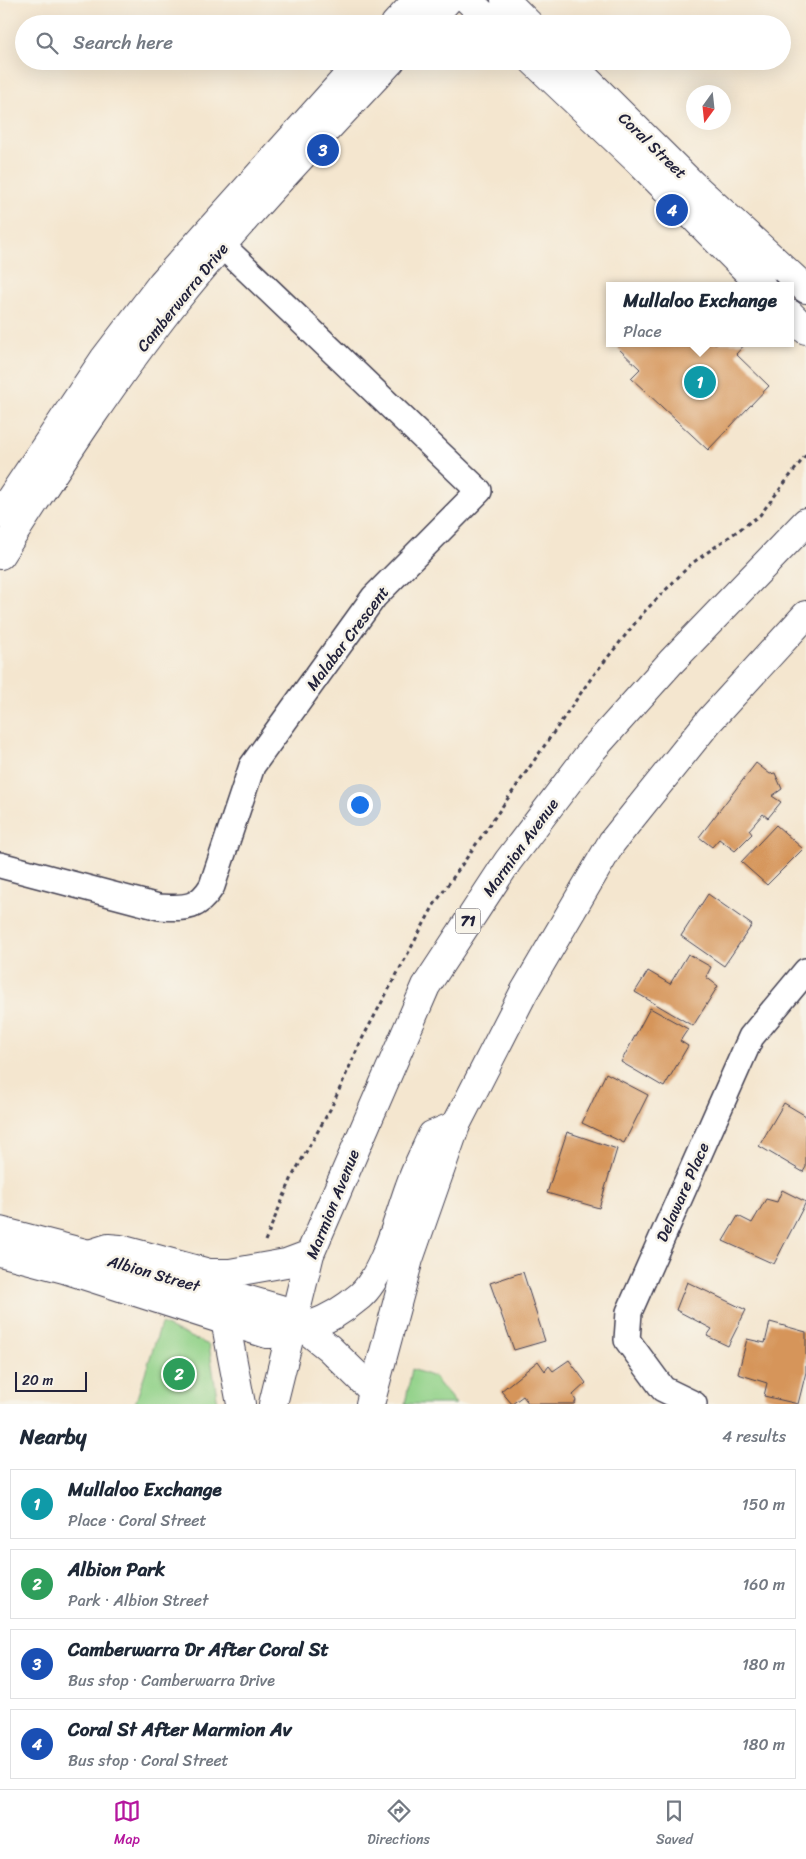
<!DOCTYPE html>
<meta charset="utf-8">
<style>
:root{--surface:#fff;--page:#f2f2f3;--text:#1f2937;--muted:#747a83;--line:#e0e1e3;--accent:#b5179e}
body{margin:0;font-family:Sriracha,sans-serif;background:var(--page);color:var(--text)}
.compass{position:absolute;left:686px;top:85px;width:45px;height:45px;border-radius:50%;background:var(--surface);box-shadow:0 5px 20px #0002;rotate:195deg}
.scale{position:absolute;left:15px;bottom:12px;width:72px;box-sizing:border-box;padding-left:5px;border:2px solid #22223b;border-top:0;font-size:14px;line-height:18px;white-space:nowrap;color:#22223b;-webkit-text-stroke:4px #f7f3e8;paint-order:stroke}
.you{position:absolute;left:359px;top:804px;width:18px;height:18px;margin:-12px;border:4px solid #fff;border-radius:50%;background:#1a73e8;box-shadow:0 0 0 8px #1a73e833}
.badge{display:grid;place-items:center;width:32px;height:32px;border-radius:50%;background:var(--accent);color:#fff;font-size:16px;font-weight:700}
.pin{position:absolute;translate:-50% -50%;border:2px solid #fff;box-shadow:0 1px 5px #0006}
.popup{position:absolute;left:606px;top:282px;width:188px;height:65px;box-sizing:border-box;display:grid;place-content:center;border-radius:0px;background:var(--surface);filter:drop-shadow(0 1px 4px #0005);font-size:16px;white-space:nowrap;color:var(--muted)}
.popup b{font-size:19px;color:var(--text)}
.popup::after{content:'';position:absolute;left:50%;top:100%;margin-left:-10px;border:10px solid transparent;border-top-color:var(--surface)}
.list{margin:0;padding:0;list-style:none}
h2{display:flex;justify-content:space-between;align-items:center;height:65px;margin:0;padding:0 20px;font-size:21px}
h2 small{font-size:16px;font-weight:400;color:var(--muted)}
.list li{display:grid;grid-template-columns:32px 1fr auto;gap:15px;align-items:center;box-sizing:border-box;height:70px;margin:0 10px 10px;padding:0 10px;border:1px solid var(--line);border-radius:0px}
.list b{display:block;font-size:19px;white-space:nowrap}
.list p{margin:0;font-size:16px;white-space:nowrap;color:var(--muted)}
.list em{font-size:16px;font-style:normal;color:var(--muted)}
.icon{flex:none;width:28px;height:28px;fill:none;stroke:currentColor;stroke-width:2;stroke-linecap:round;stroke-linejoin:round}
.map{position:relative;flex:none;width:806px;height:1404px;overflow:hidden}
.search{position:absolute;background:var(--surface);box-shadow:0 5px 20px #0002;left:15px;right:15px;top:15px;height:55px;display:flex;align-items:center;gap:12px;box-sizing:border-box;padding:0 18px;border-radius:28px;color:var(--muted);font-size:19px}
.sheet{height:385px;background:var(--surface)}
nav{display:flex;justify-content:space-around;align-items:center;box-sizing:border-box;height:70px;border-top:1px solid var(--line);background:var(--surface);font-size:14px;color:var(--muted)}
nav a{display:grid;justify-items:center;gap:2px}
nav .on{color:var(--accent)}
.map>svg:first-child{display:block}
.green{fill:#92d289;stroke:#5a7a62}
.building{fill:#d6955a}
.lines{fill:none;stroke-linecap:round;stroke-linejoin:round}
.minor-casing{stroke:#423f51;stroke-width:28}
.tertiary-casing{stroke:#423f51;stroke-width:30}
.trunk-casing{stroke:#423f51;stroke-width:30}
.path{stroke:#423f51;stroke-width:3;stroke-dasharray:4 4;stroke-linecap:butt}
.minor{stroke:#fff;stroke-width:25}
.tertiary{stroke:#fff;stroke-width:28}
.trunk{stroke:#fff;stroke-width:28}
.labels{text-anchor:middle;stroke-width:5;stroke-linejoin:round;paint-order:stroke}
.shield{fill:#f7f3e8;stroke:#62616f;stroke-width:1}
.shield-label{font-size:15px;font-weight:bold;fill:#22223b}
.street-label{font-size:16px;fill:#22223b;stroke:#f7f3e8}
</style>
<div class="map">
<svg width="806" height="1404" viewBox="0 0 806 1404">
<rect width="100%" height="100%" fill="#f7f3e8"/>
<filter id="ink" filterUnits="userSpaceOnUse"><feTurbulence type="fractalNoise" baseFrequency=".02" numOctaves="2"/><feDisplacementMap in="SourceGraphic" scale="10" xChannelSelector="R" yChannelSelector="G"/><feConvolveMatrix kernelMatrix="1 2 1 2 8 2 1 2 1" color-interpolation-filters="sRGB"/></filter>
<filter id="wash" filterUnits="userSpaceOnUse"><feTurbulence type="fractalNoise" baseFrequency=".0096" numOctaves="4" result="noise"/><feDisplacementMap in="SourceGraphic" scale="20" xChannelSelector="R" yChannelSelector="G"/><feGaussianBlur stdDeviation="1.12" result="paint"/><feColorMatrix in="noise" values="0 0 0 0 0 0 0 0 0 0 0 0 0 0 0 0 0 1.4 0 .05"/><feComposite in="paint" operator="in"/></filter>
<g filter="url(#wash)">
<rect width="100%" height="100%" fill="#f4e6cf"/>
<!-- green -->
<path class="green" d="M161,1324L209,1345L218,1404H135Z
M412,1369L434,1377L456,1404H405Z"/>
<g id="blocks">
<!-- building -->
<path class="building" d="M622,343H746L736,354L769,386L708,450L631,378L640,369L618,348Z
M756,763L770,774L775,773L782,789L772,796L781,802L768,818L763,814L749,830L752,834L735,851L719,839L712,847L699,837Z
M776,825L803,849L767,885L741,862Z
M708,894L752,925L724,966L681,936Z
M688,954L711,967L706,977L718,986L693,1026L635,992L648,971L670,984Z
M650,1008L688,1029L680,1041L688,1046L664,1087L621,1062Z
M606,1073L648,1095L624,1143L582,1123Z
M784,1103L806,1116V1167L803,1172L759,1146Z
M567,1132L617,1149L599,1208L547,1193Z
M782,1190L806,1202L774,1264L723,1241L738,1216L752,1223L766,1199L777,1202Z
M523,1272L545,1341L514,1350L490,1283Z
M687,1282L746,1310L728,1346L707,1336L712,1329L676,1310Z
M770,1322L806,1332V1372L798,1404L764,1396L767,1383L738,1374L747,1339L765,1343Z
M569,1360L586,1383L573,1395L576,1401L574,1404H529L523,1396L512,1404L501,1391L538,1361L545,1371L549,1366L553,1371Z"/>
</g>
</g>
<g filter="url(#ink)">
<use href="#blocks" fill-opacity="0" stroke="#423f51" stroke-width="1"/>
<g class="lines">
<!-- minor casing -->
<g class="minor-casing">
<path id="minor" d="M0,865L159,907C185,908 197,910 212,886L252,766L374,597L479,491L208,232
M694,1404L663,1389L627,1340L629,1312L751,1037L806,971"/>
</g>
<!-- tertiary casing -->
<g class="tertiary-casing">
<path id="tertiary" d="M468,0L493,24
M505,0L529,24
M395,24L417,0
M426,24L448,0
M533,61L636,159L762,286
M568,61L690,182L806,289
M790,314L806,330
M0,514L104,359L162,283L361,61
M0,555C56,469 111,383 174,303C241,219 317,140 391,61
M0,1231L89,1254L280,1309L329,1348L372,1390
M0,1252L64,1269L267,1334C281,1335 297,1330 311,1325C329,1319 346,1308 360,1296C384,1275 398,1218 409,1188C415,1170 424,1153 432,1135L456,1125"/>
</g>
<!-- trunk casing -->
<g class="trunk-casing">
<path id="trunk" d="M89,1254L108,1248L120,1249L209,1273H230L286,1263L310,1254
M225,1320L241,1404
M273,1404L310,1254L426,986L508,861L593,749L671,662L806,522
M370,1404L409,1259L456,1125L524,992L612,842L709,721L806,615"/>
</g>
<!-- path -->
<path class="path" d="M265,1241L293,1175L331,1108L361,1041L434,905L592,677L644,612L691,564L760,515L806,455"/>
<!-- minor -->
<use href="#minor" class="minor"/>
<!-- tertiary -->
<use href="#tertiary" class="tertiary"/>
<!-- trunk -->
<use href="#trunk" class="trunk"/>
</g>
</g>
<g class="labels">
<!-- shield labels -->
<rect class="shield" x="455.5" y="908.5" width="25" height="25" rx="4"/>
<g class="shield-label">
<text x="468" y="926">71</text>
</g>
<!-- street labels -->
<g class="street-label">
<text transform="translate(653 145) rotate(44)" y="6">Coral Street</text>
<text transform="translate(182 297) rotate(-51)" y="6">Camberwarra Drive</text>
<text transform="translate(347 638) rotate(-53)" y="6">Malabar Crescent</text>
<text transform="translate(520 847) rotate(-54)" y="6">Marmion Avenue</text>
<text transform="translate(682 1192) rotate(-66)" y="6">Delaware Place</text>
<text transform="translate(332 1204) rotate(-68)" y="6">Marmion Avenue</text>
<text transform="translate(154 1273) rotate(16)" y="6">Albion Street</text>
</g>
</g>
</svg>
<svg class="compass" viewBox="-18 -18 36 36"><path d="M0-13l5 13h-10z" fill="#e53935"/><path d="M0 13l5-13h-10z" fill="#747a83"/></svg>
<div class="scale">20 m</div>
<div class="you"></div>
<div class="pin badge" style="left:700px;top:382px;background:#0f9aa8">1</div>
<div class="popup"><b>Mullaloo Exchange</b>Place</div>
<div class="pin badge" style="left:179px;top:1374px;background:#2e9e5b">2</div>
<div class="pin badge" style="left:323px;top:150px;background:#1a4fb4">3</div>
<div class="pin badge" style="left:672px;top:210px;background:#1a4fb4">4</div>
<div class="search"><svg class="icon" aria-label="search" viewBox="0 0 24 24"><circle cx="10" cy="10" r="6"/><path d="M15 15l6 6"/></svg>Search here</div>
</div>
<section class="sheet">
<h2>Nearby<small>4 results</small></h2>
<ul class="list">
<li><span class="badge" style="background:#0f9aa8">1</span><div><b>Mullaloo Exchange</b><p>Place · Coral Street</p></div><em>150 m</em></li>
<li><span class="badge" style="background:#2e9e5b">2</span><div><b>Albion Park</b><p>Park · Albion Street</p></div><em>160 m</em></li>
<li><span class="badge" style="background:#1a4fb4">3</span><div><b>Camberwarra Dr After Coral St</b><p>Bus stop · Camberwarra Drive</p></div><em>180 m</em></li>
<li><span class="badge" style="background:#1a4fb4">4</span><div><b>Coral St After Marmion Av</b><p>Bus stop · Coral Street</p></div><em>180 m</em></li>
</ul>
</section>
<nav>
<a class="on"><svg class="icon" aria-label="map" viewBox="0 0 24 24"><path d="M3 6l6-2 6 2 6-2v14l-6 2-6-2-6 2zM9 4v14M15 6v14"/></svg>Map</a>
<a><svg class="icon" aria-label="directions" viewBox="0 0 24 24"><path d="M12 3l9 9-9 9-9-9zM9 14v-3h6M13 9l2 2-2 2"/></svg>Directions</a>
<a><svg class="icon" aria-label="saved" viewBox="0 0 24 24"><path d="M7 4h10v16l-5-4-5 4z"/></svg>Saved</a>
</nav>
